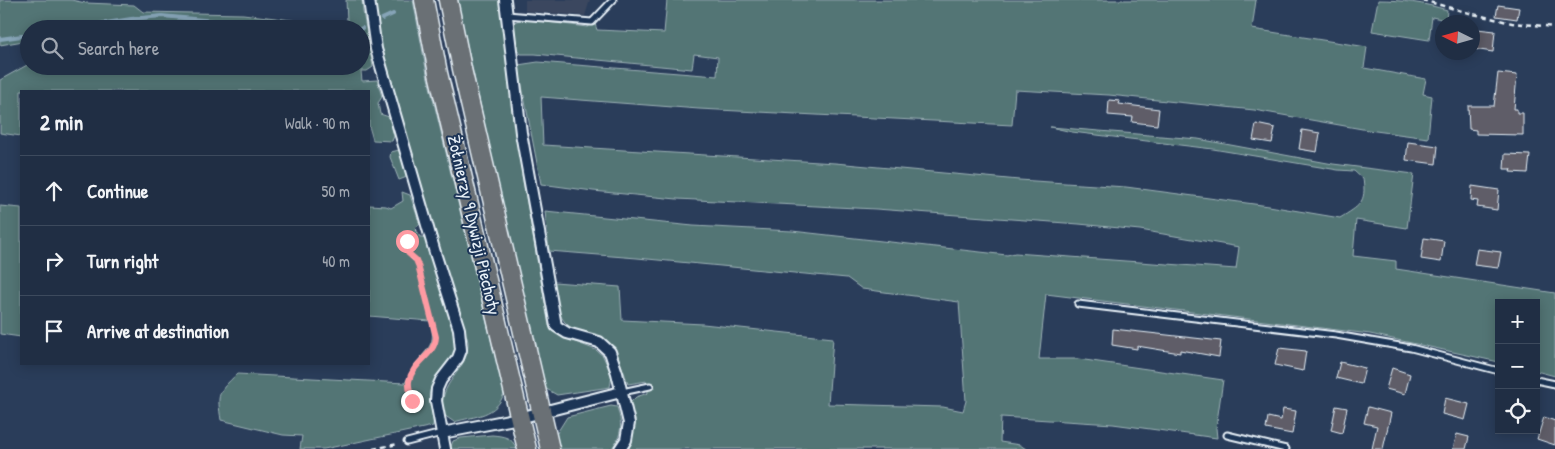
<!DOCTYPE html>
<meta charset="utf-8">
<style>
:root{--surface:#202e44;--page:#28364b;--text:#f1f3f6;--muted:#a2a8b2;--line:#3d4a5d}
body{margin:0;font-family:"Patrick Hand",sans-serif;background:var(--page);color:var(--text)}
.controls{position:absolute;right:15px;bottom:15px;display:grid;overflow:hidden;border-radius:0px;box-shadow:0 2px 12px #0003}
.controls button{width:45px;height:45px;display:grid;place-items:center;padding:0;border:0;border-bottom:1px solid var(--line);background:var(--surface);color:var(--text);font:25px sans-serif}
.compass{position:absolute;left:1435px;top:15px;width:45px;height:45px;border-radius:50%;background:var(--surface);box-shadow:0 2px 12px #0003;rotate:275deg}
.stop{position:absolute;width:15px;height:15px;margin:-11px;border:4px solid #ff9aa2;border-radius:50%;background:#fff}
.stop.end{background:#ff9aa2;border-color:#fff;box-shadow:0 1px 5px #0008}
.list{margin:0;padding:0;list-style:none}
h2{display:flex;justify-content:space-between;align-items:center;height:65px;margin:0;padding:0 20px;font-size:21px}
h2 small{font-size:16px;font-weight:400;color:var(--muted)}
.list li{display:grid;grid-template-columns:32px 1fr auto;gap:15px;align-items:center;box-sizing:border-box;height:70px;padding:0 20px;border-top:1px solid var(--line)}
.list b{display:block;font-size:19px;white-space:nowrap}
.list em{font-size:16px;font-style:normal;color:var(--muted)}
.icon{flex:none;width:28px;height:28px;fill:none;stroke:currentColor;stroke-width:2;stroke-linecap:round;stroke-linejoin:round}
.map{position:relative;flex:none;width:1555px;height:449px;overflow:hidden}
.search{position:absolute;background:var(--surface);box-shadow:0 2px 12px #0003;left:20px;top:20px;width:350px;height:55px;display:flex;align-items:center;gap:12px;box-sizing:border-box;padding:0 18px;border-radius:28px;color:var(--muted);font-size:19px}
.panel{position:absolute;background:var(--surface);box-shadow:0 2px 12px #0003;left:20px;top:90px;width:350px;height:275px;border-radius:0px}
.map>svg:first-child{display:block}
.built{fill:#3a475e}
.green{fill:#527475;stroke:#9db2b6}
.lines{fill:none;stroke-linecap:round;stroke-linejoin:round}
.stream{stroke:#86a4b7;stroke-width:4}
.building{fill:#5e5d68;stroke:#e8f1f8}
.service-casing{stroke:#e8f1f8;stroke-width:9}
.minor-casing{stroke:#e8f1f8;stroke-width:14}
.trunk-casing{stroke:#e8f1f8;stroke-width:21}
.path{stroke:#e8f1f8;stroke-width:2.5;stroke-dasharray:5 4;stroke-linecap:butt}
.service{stroke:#1d3557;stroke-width:5}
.minor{stroke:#1d3557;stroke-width:10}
.trunk{stroke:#6a7074;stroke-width:18}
.route{stroke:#ff9aa2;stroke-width:6}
.labels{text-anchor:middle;stroke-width:4;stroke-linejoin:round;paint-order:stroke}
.street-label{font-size:18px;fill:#e8f1f8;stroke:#1d3557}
</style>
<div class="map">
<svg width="1555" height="449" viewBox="0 0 1555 449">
<rect width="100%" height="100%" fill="#2a3d5a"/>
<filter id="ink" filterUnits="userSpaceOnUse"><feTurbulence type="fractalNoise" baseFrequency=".02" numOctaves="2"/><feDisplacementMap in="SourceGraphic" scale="10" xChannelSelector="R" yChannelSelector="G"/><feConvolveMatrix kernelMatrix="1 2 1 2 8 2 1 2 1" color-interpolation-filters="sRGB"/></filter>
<g filter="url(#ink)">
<!-- built -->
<path class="built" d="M525,0H590L585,16L525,11Z"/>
<!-- green -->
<path class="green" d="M0,0H71L86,3L134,5L143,12L243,14L331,25L347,21L346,0H362L363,12L373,67L367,71H361L362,81L377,80L382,97L378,103L380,114L389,117L394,136L392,141L373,140L369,126V91H21V136L0,133V80L29,64V66H361V29H29V40L0,45Z
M374,0H413L427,74L504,393C497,416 475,416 454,422L444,415C435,382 469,373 468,342C468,337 463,330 462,324C454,296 446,268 437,240C417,180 400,118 382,57L377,33Z
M457,0H499L523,181L549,326L560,336L596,350L603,356L612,376L610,387L557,395L543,387Z
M667,0H1256L1252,29L1367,47L1364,68L1426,79L1423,94L1432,96L1428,138L1368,130L1254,110L1109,95L1015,90L1012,125L699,109L541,97L543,145L835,163L1019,180L1126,187L1269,206L1340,218C1359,206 1367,203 1363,179L1354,171L1338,170L1213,149L1072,132L1050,127L1198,139L1333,164L1414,174L1407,228L1356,220L1353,256L1396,261V269L1555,293V376L1536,371V303H1499V362L1370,334L1046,294L1039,359H1078L1223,380L1216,428L1217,438L1113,424L1001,417L1000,442L1020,445L1026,449H629C635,432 634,420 630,403L636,397L648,393L647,381L628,384C624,372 618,354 610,345C604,338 594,335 586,333C557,327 557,307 554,282L620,287L622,320L703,324L833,338L828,404L943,407L963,411L966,401L959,302L862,289L847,278L637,258L549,251L545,211L693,226L792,231L1007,255L1015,253L1236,269L1239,247L1140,230L1079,224L876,209L677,199L593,191L541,184L518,65L538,62L717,76L718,57L694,54L692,69L535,54H521L516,48L514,22L522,19L587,27L595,24L597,30L664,33Z
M1378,0C1402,0 1424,3 1447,10L1446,20L1432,17L1429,40L1372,31Z
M399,150L407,177L399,180L390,157L391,152Z
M402,192L410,195L420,224L415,228L420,237H425L456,340C458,365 437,370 430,391C427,400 435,415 433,426L324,449H300L302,436L283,435L221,420C217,394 217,393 237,374L405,383C409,377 411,370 415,365C428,347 437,345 430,321L369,316V205L386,206L391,208L403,201Z
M0,206L21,208V337L0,334Z
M611,406L617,407C622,423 623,435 611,449H558L555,436L567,417Z
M492,435C503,436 513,437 516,449H450L453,441L461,438Z"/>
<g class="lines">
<!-- stream -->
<path class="stream" d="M382,19L393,14
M68,29L131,19L162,16L300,29
M360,29L362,28
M0,39L29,35"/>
</g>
<!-- building -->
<path class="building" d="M1498,5L1519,8L1517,19L1496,16Z
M1477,29L1495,31L1493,52L1473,49Z
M1498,73L1517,75L1514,109H1517V113H1523V135L1476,134V130L1469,129L1468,106H1494Z
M1109,100L1120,101L1119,104L1159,109L1157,125L1132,122L1133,117L1108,115Z
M1256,124L1275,128L1272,143L1253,140Z
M1302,130L1320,133L1317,152L1299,149Z
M1408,142L1438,146L1436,164L1406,160Z
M1505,154L1530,155L1528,173L1510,172L1511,169H1504Z
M1472,186L1499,190L1497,210L1477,207L1478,201L1471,200Z
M1424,238L1444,241L1441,262L1421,259Z
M1477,249L1501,252L1498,268L1474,265Z
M1113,329L1221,341L1219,357L1180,350V353L1137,346V349L1112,345Z
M1279,348L1306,351L1303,371L1275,365Z
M1340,362L1365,368L1361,384L1336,378Z
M1392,368L1410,374L1405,394L1386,389Z
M1445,398L1469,404L1465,420L1442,414Z
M1336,406L1347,408L1342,433L1331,430Z
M1368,407L1391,413L1383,449H1372L1377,426L1364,423Z
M1283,409L1296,411L1292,434L1266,429L1268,417L1281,420Z
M1544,417L1555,421V445L1537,439Z
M1457,434L1469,437L1466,449H1453Z"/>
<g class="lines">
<!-- service casing -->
<g class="service-casing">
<path id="service" d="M507,15L592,22L613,0
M1078,304L1336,335L1411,348L1499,371
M1536,380L1555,384
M622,392L650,386
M1227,435L1286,449
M407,442L442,433"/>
</g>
<!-- minor casing -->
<g class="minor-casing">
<path id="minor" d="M369,0L376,49L436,256L459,329L461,350L458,358L441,380L437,389L436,401L445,449
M505,0L521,133L556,326L567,333L599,342L610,352L617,373L629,423L626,440L620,449
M442,433L519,418L621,392"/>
</g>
<!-- trunk casing -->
<g class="trunk-casing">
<path id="trunk" d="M424,0L438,73L527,449
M448,0L462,69L550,449"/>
</g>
<!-- path -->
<path class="path" d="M1422,0L1473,14L1512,23L1555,27
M412,401C411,395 409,388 409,381C412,363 435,355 436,337L418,265C415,259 410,257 407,252C403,243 409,234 417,230
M373,449L398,444"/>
<!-- service -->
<use href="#service" class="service"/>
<!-- minor -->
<use href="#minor" class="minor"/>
<!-- trunk -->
<use href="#trunk" class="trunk"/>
</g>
</g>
<g class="lines" filter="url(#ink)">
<!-- route -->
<path class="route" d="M407,241L408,253L416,260L418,265L436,337C435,355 412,363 409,381C408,388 411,395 412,401"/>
</g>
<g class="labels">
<!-- street labels -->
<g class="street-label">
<text transform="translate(474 225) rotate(77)" y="6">Żołnierzy 9 Dywizji Piechoty</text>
</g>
</g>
</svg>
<div class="controls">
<button>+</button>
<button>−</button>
<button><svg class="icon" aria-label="locate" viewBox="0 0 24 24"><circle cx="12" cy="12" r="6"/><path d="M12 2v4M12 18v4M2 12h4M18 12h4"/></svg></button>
</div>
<svg class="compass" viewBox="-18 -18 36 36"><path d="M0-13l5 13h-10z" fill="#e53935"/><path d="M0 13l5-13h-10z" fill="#a2a8b2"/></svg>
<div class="stop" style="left:407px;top:241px"></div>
<div class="stop end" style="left:412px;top:401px"></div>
<div class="search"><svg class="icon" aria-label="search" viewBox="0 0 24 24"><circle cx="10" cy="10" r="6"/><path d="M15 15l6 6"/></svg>Search here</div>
<section class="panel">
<h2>2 min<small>Walk · 90 m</small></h2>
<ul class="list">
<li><svg class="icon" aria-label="ahead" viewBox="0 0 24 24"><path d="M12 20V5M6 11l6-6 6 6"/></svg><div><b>Continue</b></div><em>50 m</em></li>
<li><svg class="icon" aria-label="right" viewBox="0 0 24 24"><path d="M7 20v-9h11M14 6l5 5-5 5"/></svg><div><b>Turn right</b></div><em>40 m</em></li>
<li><svg class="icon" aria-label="arrive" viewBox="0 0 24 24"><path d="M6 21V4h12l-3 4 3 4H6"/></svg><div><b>Arrive at destination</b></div></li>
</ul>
</section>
</div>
